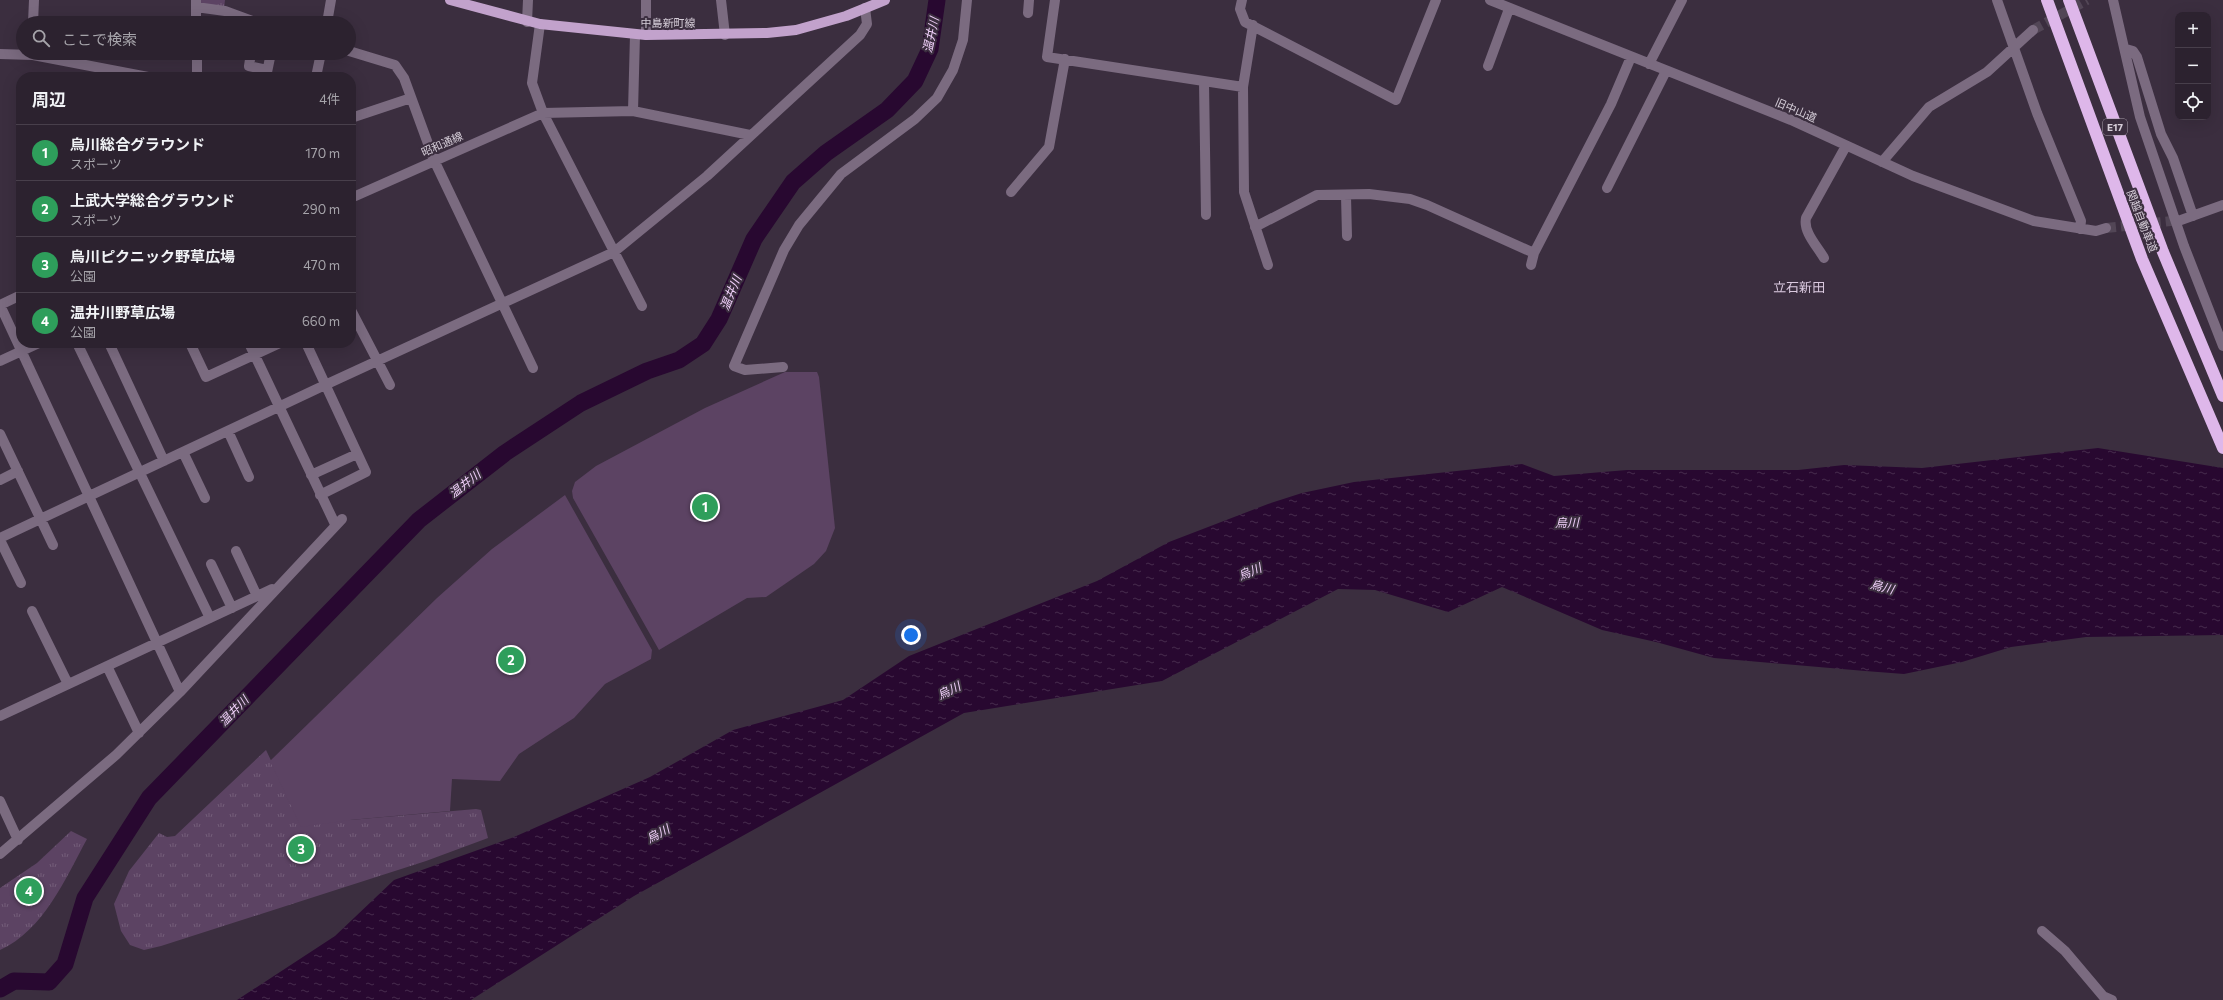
<!DOCTYPE html>
<html lang="ja">
<meta charset="utf-8">
<style>
:root{--surface:#2c222f;--page:#382f3b;--text:#f1f3f6;--muted:#a6a4aa;--line:#483f4b;--accent:#8c9099}
body{margin:0;font-family:Commissioner,"Noto Sans JP",sans-serif;background:var(--page);color:var(--text)}
.controls{position:absolute;right:12px;top:12px;display:grid;overflow:hidden;border-radius:8px;box-shadow:0 4px 16px #0002}
.controls button{width:36px;height:36px;display:grid;place-items:center;padding:0;border:0;border-bottom:1px solid var(--line);background:var(--surface);color:var(--text);font:20px sans-serif}
.you{position:absolute;left:911px;top:635px;width:14px;height:14px;margin:-10px;border:3px solid #fff;border-radius:50%;background:#1a73e8;box-shadow:0 0 0 6px #1a73e833}
.badge{display:grid;place-items:center;width:26px;height:26px;border-radius:50%;background:var(--accent);color:#fff;font-size:13px;font-weight:700}
.pin{position:absolute;translate:-50% -50%;border:2px solid #fff;box-shadow:0 1px 4px #0006}
.list{margin:0;padding:0;list-style:none}
h2{display:flex;justify-content:space-between;align-items:center;height:52px;margin:0;padding:0 16px;font-size:17px}
h2 small{font-size:13px;font-weight:400;color:var(--muted)}
.list li{display:grid;grid-template-columns:26px 1fr auto;gap:12px;align-items:center;box-sizing:border-box;height:56px;padding:0 16px;border-top:1px solid var(--line)}
.list b{display:block;font-size:15px;white-space:nowrap}
.list p{margin:0;font-size:13px;white-space:nowrap;color:var(--muted)}
.list em{font-size:13px;font-style:normal;color:var(--muted)}
.icon{flex:none;width:22px;height:22px;fill:none;stroke:currentColor;stroke-width:2;stroke-linecap:round;stroke-linejoin:round}
.map{position:relative;flex:none;width:2223px;height:1000px;overflow:hidden}
.search{position:absolute;background:var(--surface);box-shadow:0 4px 16px #0002;left:16px;top:16px;width:340px;height:44px;display:flex;align-items:center;gap:10px;box-sizing:border-box;padding:0 14px;border-radius:22px;color:var(--muted);font-size:15px}
.panel{position:absolute;background:var(--surface);box-shadow:0 4px 16px #0002;left:16px;top:72px;width:340px;height:276px;border-radius:16px}
.map>svg:first-child{display:block}
.park{fill:url(#park-tufts)}
.garden{fill:#5c4363}
.water{fill:url(#water-ripples)}
.lines{fill:none;stroke-linecap:round;stroke-linejoin:round}
.river{stroke:#280830;stroke-width:17}
.minor-tunnel{stroke:#524656;stroke-width:10;stroke-dasharray:10 5;stroke-linecap:butt}
.minor{stroke:#7b6b80;stroke-width:10}
.major{stroke:#c2a2cc;stroke-width:10}
.highway{stroke:#deb7ea;stroke-width:12}
.labels{text-anchor:middle;stroke-width:4;stroke-linejoin:round;paint-order:stroke}
.shield{fill:#3b2e3f;stroke:#a89eab;stroke-width:1}
.shield-label{font-size:10px;font-weight:bold;fill:#d6ced9}
.street-label{font-size:11px;fill:#d6ced9;stroke:#3b2e3f}
.water-label{font-size:12px;font-style:italic;fill:#f1d1fb;stroke:#3b2e3f}
.quarter-label{font-size:13px;fill:#dac9df;stroke:#3b2e3f}
</style>
<div class="map">
<svg width="2223" height="1000" viewBox="0 0 2223 1000">
<defs>
<pattern id="park-tufts" width="24" height="20" patternUnits="userSpaceOnUse"><rect width="24" height="20" fill="#5c4363"/><path d="M3 7l-1-3M5 7V3M7 7l1-3M15 17l-1-3M17 17v-4M19 17l1-3" fill="none" stroke="#735d79"/></pattern>
<pattern id="water-ripples" width="26" height="14" patternUnits="userSpaceOnUse"><rect width="26" height="14" fill="#280830"/><path d="M2 4q2-2 4 0t4 0M15 11q2-2 4 0t4 0" fill="none" stroke="#462b4d"/></pattern>
</defs>
<rect width="100%" height="100%" fill="#3b2e3f"/>
<!-- park -->
<path class="park" d="M200,0H225L224,8L200,5Z
M266,750L285,790L350,820L476,809L481,810L488,838L426,861L161,946L144,950L130,945L121,931L114,904L129,871L159,833L167,837L175,836Z
M71,831L87,839C65,879 44,930 0,950V888L37,863Z"/>
<!-- garden -->
<path class="garden" d="M785,372H817L819,377L835,528L826,551L814,564L766,597L747,598L659,650L573,498L572,491L575,482L596,466L705,408Z
M565,495L652,650L651,659L605,684L574,718L519,754L500,781L452,779L450,811L350,820L301,827L270,761L437,598L492,549Z"/>
<!-- water -->
<path class="water" d="M2098,448L2223,468V635L2086,637L2011,647L1962,662L1904,674L1865,671L1714,658L1656,642L1602,630L1502,587L1448,612L1375,590L1338,589L1162,681L964,713L634,896L471,1000H237L335,936L394,880L514,837L650,777L733,730L843,700L909,656L1097,581L1169,542L1268,504L1302,493L1354,482L1522,464L1554,476L1627,470H1798L1844,465L1922,468Z"/>
<g class="lines">
<!-- river -->
<path class="river" d="M0,989L14,981L49,982L65,964L85,898L149,798L419,520L505,453L581,403L647,371L679,360L703,344L719,319L754,239L793,182L826,153L887,110L915,81L930,49L937,0"/>
<!-- minor-tunnel -->
<path class="minor-tunnel" d="M2033,30L2087,0
M2106,228L2181,220"/>
<!-- minor -->
<path class="minor" d="M196,0V23
M721,0L725,35
M1055,0L1047,57L1243,87
M1242,0L1240,9L1245,22L1396,100L1436,0
M1490,0L1791,120L1913,176L2034,221L2096,231L2106,228
M1997,0L2037,113L2081,221L2080,229
M2113,0L2140,117L2184,246L2223,346
M196,7L225,11L258,23
M1028,13L1029,0
M527,22L528,0
M33,23L34,0
M327,23L331,0
M540,24L532,83L543,113L642,306
M1253,25L1243,87L1244,192L1268,265
M646,35V0
M2126,49L2133,51L2137,57L2161,134L2173,158L2193,216
M349,51L395,65L404,78L434,160L533,368
M197,53V77
M251,53L249,66L267,70
M0,54L33,55L148,77
M1649,64L1682,0
M1488,66L1509,9
M266,77L271,53
M316,77L321,53
M1204,82L1206,215
M633,111L635,35
M351,118L411,98
M1882,162L1929,107L1987,72L2033,30
M1607,188L1666,71
M1011,192L1049,147L1065,59
M1346,196L1347,236
M351,198L543,113L633,111L750,135
M2181,220L2223,205
M1255,227L1317,195L1369,194L1410,199L1427,205L1534,253
M1824,258C1817,246 1803,232 1806,218L1846,146
M1531,265L1534,253L1611,104L1631,57
M0,305L180,692
M0,305L21,295
M351,310L390,385
M77,343L210,618
M109,343L164,461
M190,343L206,377L280,343
M249,343L335,524
M306,343L366,472L320,495
M0,361L39,343
M783,367L745,370L734,366L784,250L799,225L841,174L915,119L937,98L953,70L963,40L967,0
M228,431L249,477
M0,434L53,545
M183,452L205,498
M311,475L357,454
M0,480L18,471
M0,538L325,385L614,252L707,176L860,35L867,24L865,8
M0,540L21,583
M236,551L257,596
M211,564L232,608
M32,611L68,684
M107,666L139,733
M0,716L272,589
M0,801L18,840
M0,854L116,755L180,692L342,519
M2042,931L2065,951L2103,996L2112,1000"/>
<!-- major -->
<path class="major" d="M450,0L540,24L646,35L767,33L796,30L846,16L885,0"/>
<!-- highway -->
<path class="highway" d="M2047,0L2142,259L2223,448
M2069,0L2163,252L2223,396"/>
</g>
<g class="labels">
<!-- shield labels -->
<rect class="shield" x="2103" y="119" width="24" height="16" rx="3"/>
<g class="shield-label">
<text x="2115" y="131">E17</text>
</g>
<!-- street labels -->
<g class="street-label">
<text x="668" y="27">中島新町線</text>
<text transform="translate(1796 110) rotate(23)" y="4">旧中山道</text>
<text transform="translate(442 144) rotate(-24)" y="4">昭和通線</text>
<text transform="translate(2142 221) rotate(69)" y="4">関越自動車道</text>
</g>
<!-- water labels -->
<g class="water-label">
<text transform="translate(931 35) rotate(-78)" y="4">温井川</text>
<text transform="translate(731 293) rotate(-67)" y="4">温井川</text>
<text transform="translate(465 484) rotate(-38)" y="4">温井川</text>
<text transform="translate(1567 523) rotate(-1)" y="4">烏川</text>
<text transform="translate(1250 572) rotate(-23)" y="4">烏川</text>
<text transform="translate(1882 587) rotate(14)" y="4">烏川</text>
<text transform="translate(949 691) rotate(-26)" y="4">烏川</text>
<text transform="translate(234 711) rotate(-46)" y="4">温井川</text>
<text transform="translate(658 834) rotate(-28)" y="4">烏川</text>
</g>
<!-- quarter labels -->
<g class="quarter-label">
<text x="1799" y="292">立石新田</text>
</g>
</g>
</svg>
<div class="controls">
<button>+</button>
<button>−</button>
<button><svg class="icon" aria-label="locate" viewBox="0 0 24 24"><circle cx="12" cy="12" r="6"/><path d="M12 2v4M12 18v4M2 12h4M18 12h4"/></svg></button>
</div>
<div class="you"></div>
<div class="pin badge" style="left:705px;top:507px;background:#2e9e5b">1</div>
<div class="pin badge" style="left:511px;top:660px;background:#2e9e5b">2</div>
<div class="pin badge" style="left:301px;top:849px;background:#2e9e5b">3</div>
<div class="pin badge" style="left:29px;top:891px;background:#2e9e5b">4</div>
<div class="search"><svg class="icon" aria-label="search" viewBox="0 0 24 24"><circle cx="10" cy="10" r="6"/><path d="M15 15l6 6"/></svg>ここで検索</div>
<section class="panel">
<h2>周辺<small>4件</small></h2>
<ul class="list">
<li><span class="badge" style="background:#2e9e5b">1</span><div><b>烏川総合グラウンド</b><p>スポーツ</p></div><em>170 m</em></li>
<li><span class="badge" style="background:#2e9e5b">2</span><div><b>上武大学総合グラウンド</b><p>スポーツ</p></div><em>290 m</em></li>
<li><span class="badge" style="background:#2e9e5b">3</span><div><b>烏川ピクニック野草広場</b><p>公園</p></div><em>470 m</em></li>
<li><span class="badge" style="background:#2e9e5b">4</span><div><b>温井川野草広場</b><p>公園</p></div><em>660 m</em></li>
</ul>
</section>
</div>
